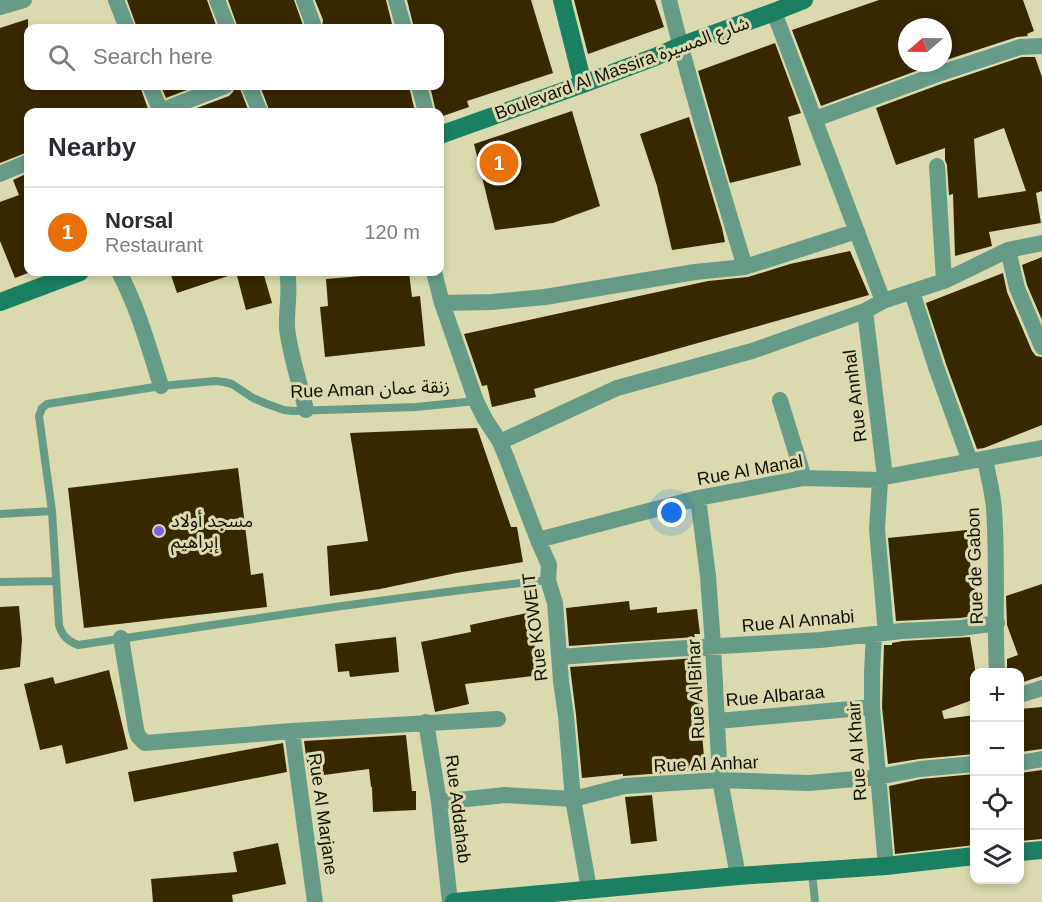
<!DOCTYPE html>
<meta charset="utf-8">
<style>
:root{--surface:#fff;--page:#f7f7f7;--text:#2b2b33;--muted:#7c7c81;--line:#e1e1e2;--accent:#0f766e}
body{margin:0;font-family:Arial,"Noto Sans Arabic",sans-serif;background:var(--page);color:var(--text)}
.controls{position:absolute;right:18px;bottom:18px;display:grid;overflow:hidden;border-radius:12px;box-shadow:0 3px 9px #0003}
.controls button{width:54px;height:54px;display:grid;place-items:center;padding:0;border:0;border-bottom:2px solid var(--line);background:var(--surface);color:var(--text);font:30px sans-serif}
.compass{position:absolute;left:898px;top:18px;width:54px;height:54px;border-radius:50%;background:var(--surface);box-shadow:0 3px 9px #0003;rotate:250deg}
.you{position:absolute;left:672px;top:513px;width:21px;height:21px;margin:-15px;border:4px solid #fff;border-radius:50%;background:#1a73e8;box-shadow:0 0 0 9px #1a73e833}
.badge{display:grid;place-items:center;width:39px;height:39px;border-radius:50%;background:var(--accent);color:#fff;font-size:20px;font-weight:700}
.pin{position:absolute;translate:-50% -50%;border:3px solid #fff;box-shadow:0 2px 6px #0006}
.list{margin:0;padding:0;list-style:none}
h2{display:flex;justify-content:space-between;align-items:center;height:78px;margin:0;padding:0 24px;font-size:26px}
h2 small{font-size:20px;font-weight:400;color:var(--muted)}
.list li{display:grid;grid-template-columns:39px 1fr auto;gap:18px;align-items:center;box-sizing:border-box;height:90px;padding:0 24px;border-top:2px solid var(--line)}
.list b{display:block;font-size:22px;white-space:nowrap}
.list p{margin:0;font-size:20px;white-space:nowrap;color:var(--muted)}
.list em{font-size:20px;font-style:normal;color:var(--muted)}
.icon{flex:none;width:33px;height:33px;fill:none;stroke:currentColor;stroke-width:2;stroke-linecap:round;stroke-linejoin:round}
.map{position:relative;flex:none;width:1042px;height:902px;overflow:hidden}
.search{position:absolute;background:var(--surface);box-shadow:0 3px 9px #0003;left:24px;top:24px;width:420px;height:66px;display:flex;align-items:center;gap:15px;box-sizing:border-box;padding:0 21px;border-radius:12px;color:var(--muted);font-size:22px}
.panel{position:absolute;background:var(--surface);box-shadow:0 3px 9px #0003;left:24px;top:108px;width:420px;height:168px;border-radius:12px}
.map>svg:first-child{display:block}
.building{fill:#372800;fill-rule:evenodd}
.lines{fill:none;stroke-linecap:round;stroke-linejoin:round}
.lane{stroke:#669c87;stroke-width:8}
.street{stroke:#669c87;stroke-width:16}
.secondary{stroke:#1b7f62;stroke-width:18}
.poi-dot{fill:#7b64e0;stroke:#dadaae;stroke-width:2}
.labels{text-anchor:middle;stroke-width:6;stroke-linejoin:round;paint-order:stroke}
.street-label{font-size:18px;fill:#111003;stroke:#dadaae}
.poi-label{font-size:18px;fill:#111003;stroke:#dadaae;text-anchor:start}
</style>
<div class="map">
<svg width="1042" height="902" viewBox="0 0 1042 902">
<rect width="100%" height="100%" fill="#dadaae"/>
<!-- building -->
<path class="building" d="M127,0H207L217,28H137Z
M228,0H294L304,28H238Z
M315,0H386L393,28H322L323,20Z
M407,0H531L553,73L467,101L469,107L440,117V112H436L430,86H440V28H414Z
M574,0H655L664,27L588,54Z
M879,0H1023L1034,31L1027,34L1028,36L1017,37L943,61V27H907V63H938L821,106L792,30Z
M28,19V86H140L148,109V112H28V152L0,163V28Z
M775,43L801,113L788,117L801,165L730,183L698,71Z
M1022,57H1035L1042,77V191L1036,193L1041,223L989,232L992,246L955,256L953,194L949,195L947,165L945,160V148L896,165L876,108L941,84ZM1004,128L1026,191L978,198L974,139Z
M161,86H197L166,98Z
M235,86H239L249,112H186L229,96L233,92Z
M260,86H409L415,112H270Z
M572,111L600,206L553,223L495,230L474,144Z
M689,117L722,228L725,242L672,250L657,186L640,134Z
M28,173V273L15,278L0,241V202L19,195L13,180Z
M850,251L869,295L534,389L536,397L492,407L487,385L482,386L464,334L708,281L748,277L790,264Z
M1042,257V320L1027,285L1022,265Z
M170,272H230L231,275L177,293Z
M236,272H263L272,303L246,310Z
M373,272H409L412,297L420,296L425,346L325,357L320,307L328,306L326,279L374,275Z
M1003,273L1007,292L1032,351L1036,356L1042,357V425L984,448L977,449L946,364L926,303Z
M477,428L511,527H517L523,562L456,573L380,589L330,596L327,546L368,541L350,433Z
M238,468L251,575L263,573L267,607L84,628L68,488Z
M967,530L971,572H973L977,606L985,603V614L960,618L896,621L888,538Z
M1042,584V676L1020,683V672H1007V659L1018,655L1007,625L1006,596Z
M629,601L630,610L657,607V613L697,609L700,634H694L695,637L569,646L566,608Z
M19,606L22,640L20,667L0,670V607Z
M527,613L541,675L465,684L469,704L435,712L421,642L471,632L470,625Z
M396,637L399,672L350,677L349,671L338,672L335,644Z
M970,637L975,668V699L942,711L944,719L975,715V754L919,759L888,764L882,707L884,645H892V643L903,641Z
M696,658L705,770L623,776V774L582,778L576,715L570,667Z
M109,670L128,749L66,764L62,745L40,750L24,684L53,677L55,684Z
M1042,707V749L1020,752V709Z
M406,735L412,791H416V810L373,812L372,787H371L369,769L309,777L304,741Z
M283,743L287,772L134,802L128,772Z
M1042,770V839L1020,841V773Z
M975,774V845L895,854L889,786L921,779Z
M652,795L657,841L631,844L625,797Z
M278,843L286,884L232,895L233,902H153L151,879L237,872L233,852Z"/>
<g class="lines">
<!-- lane -->
<path class="lane" d="M476,401L416,407L293,411L284,410L267,404L253,398L232,384L224,382L215,381L161,386L47,404L42,408L39,416L52,511L59,625C62,636 68,641 78,645C235,622 391,597 548,580
M0,514L52,511
M0,582L56,581
M812,872L815,902"/>
<!-- street -->
<path class="street" d="M116,0L127,28
M217,0L228,28
M304,0L313,24
M396,0L404,28
M669,0C691,90 718,179 745,267
M0,7L24,0
M774,12L883,301
M150,86L161,112
M249,86L260,112
M419,86L426,112
M158,112L225,86
M815,119L938,74L1020,47L1042,46
M937,166L944,281
M0,174L28,162
M1008,250L1017,288L1042,347
M119,272C138,308 149,348 161,386
M287,272C291,290 286,309 287,328C290,355 300,383 306,410
M434,272L442,303L476,401L485,419L500,442L507,459L538,540L549,565L548,580L555,603L561,681L566,716L573,799L589,889
M912,292L936,367L970,461
M442,303L492,302L545,297L695,272L745,267L857,231
M865,311L885,477
M780,400L804,478
M500,442L617,388L752,351L865,311L883,301L944,281L1008,250L1042,243
M985,459C988,476 993,493 994,509C998,564 994,618 997,672
M880,480L877,529L886,633
M698,498L708,576L713,646L720,780L738,876
M538,540L698,498L804,478L880,480L885,477L1042,448
M874,634L872,672V707L886,866
M121,638L136,729L138,736L145,743L292,731L498,719
M560,657L638,651L820,640L902,631L961,628L997,623
M1020,695L1042,688
M718,721L872,707
M426,722L439,802L450,902
M292,731L315,902
M1020,763L1042,759
M439,802L505,795L573,799L625,786L720,780L809,783L878,777L920,769L974,764"/>
<!-- secondary -->
<path class="secondary" d="M562,0L583,84
M440,135L583,84L655,57L680,46L774,12L804,0
M0,302L80,272
M1020,852L1042,850
M454,902L738,876L886,866L974,856"/>
</g>
<!-- markers -->
<circle class="poi-dot" cx="159" cy="531" r="6"/>
<g class="labels">
<!-- street labels -->
<g class="street-label">
<text transform="translate(622 68) rotate(-20)" y="6">Boulevard Al Massira شارع المسيرة</text>
<text transform="translate(370 389) rotate(-2)" y="6">Rue Aman زنقة عمان</text>
<text transform="translate(855 396) rotate(-97)" y="6">Rue Annhal</text>
<text transform="translate(750 470) rotate(-10)" y="6">Rue Al Manal</text>
<text transform="translate(975 566) rotate(-92)" y="6">Rue de Gabon</text>
<text transform="translate(798 621) rotate(-5)" y="6">Rue Al Annabi</text>
<text transform="translate(535 627) rotate(-97)" y="6">Rue KOWEIT</text>
<text transform="translate(696 689) rotate(-93)" y="6">Rue Al Bihar</text>
<text transform="translate(775 696) rotate(-5)" y="6">Rue Albaraa</text>
<text transform="translate(857 751) rotate(-94)" y="6">Rue Al Khair</text>
<text transform="translate(706 764) rotate(-2)" y="6">Rue Al Anhar</text>
<text transform="translate(458 809) rotate(83)" y="6">Rue Addahab</text>
<text transform="translate(323 814) rotate(82)" y="6">Rue Al Marjane</text>
</g>
<!-- poi labels -->
<g class="poi-label">
<text x="171" y="527">مسجد أولاد<tspan x="171" dy="21">إبراهيم</tspan></text>
</g>
</g>
</svg>
<div class="controls">
<button>+</button>
<button>−</button>
<button><svg class="icon" aria-label="locate" viewBox="0 0 24 24"><circle cx="12" cy="12" r="6"/><path d="M12 2v4M12 18v4M2 12h4M18 12h4"/></svg></button>
<button><svg class="icon" aria-label="layers" viewBox="0 0 24 24"><path d="M12 4l9 5-9 5-9-5zM3 14l9 5 9-5"/></svg></button>
</div>
<svg class="compass" viewBox="-18 -18 36 36"><path d="M0-13l5 13h-10z" fill="#e53935"/><path d="M0 13l5-13h-10z" fill="#7c7c81"/></svg>
<div class="you"></div>
<div class="pin badge" style="left:499px;top:163px;background:#e8710a">1</div>
<div class="search"><svg class="icon" aria-label="search" viewBox="0 0 24 24"><circle cx="10" cy="10" r="6"/><path d="M15 15l6 6"/></svg>Search here</div>
<section class="panel">
<h2>Nearby<small></small></h2>
<ul class="list">
<li><span class="badge" style="background:#e8710a">1</span><div><b>Norsal</b><p>Restaurant</p></div><em>120 m</em></li>
</ul>
</section>
</div>
